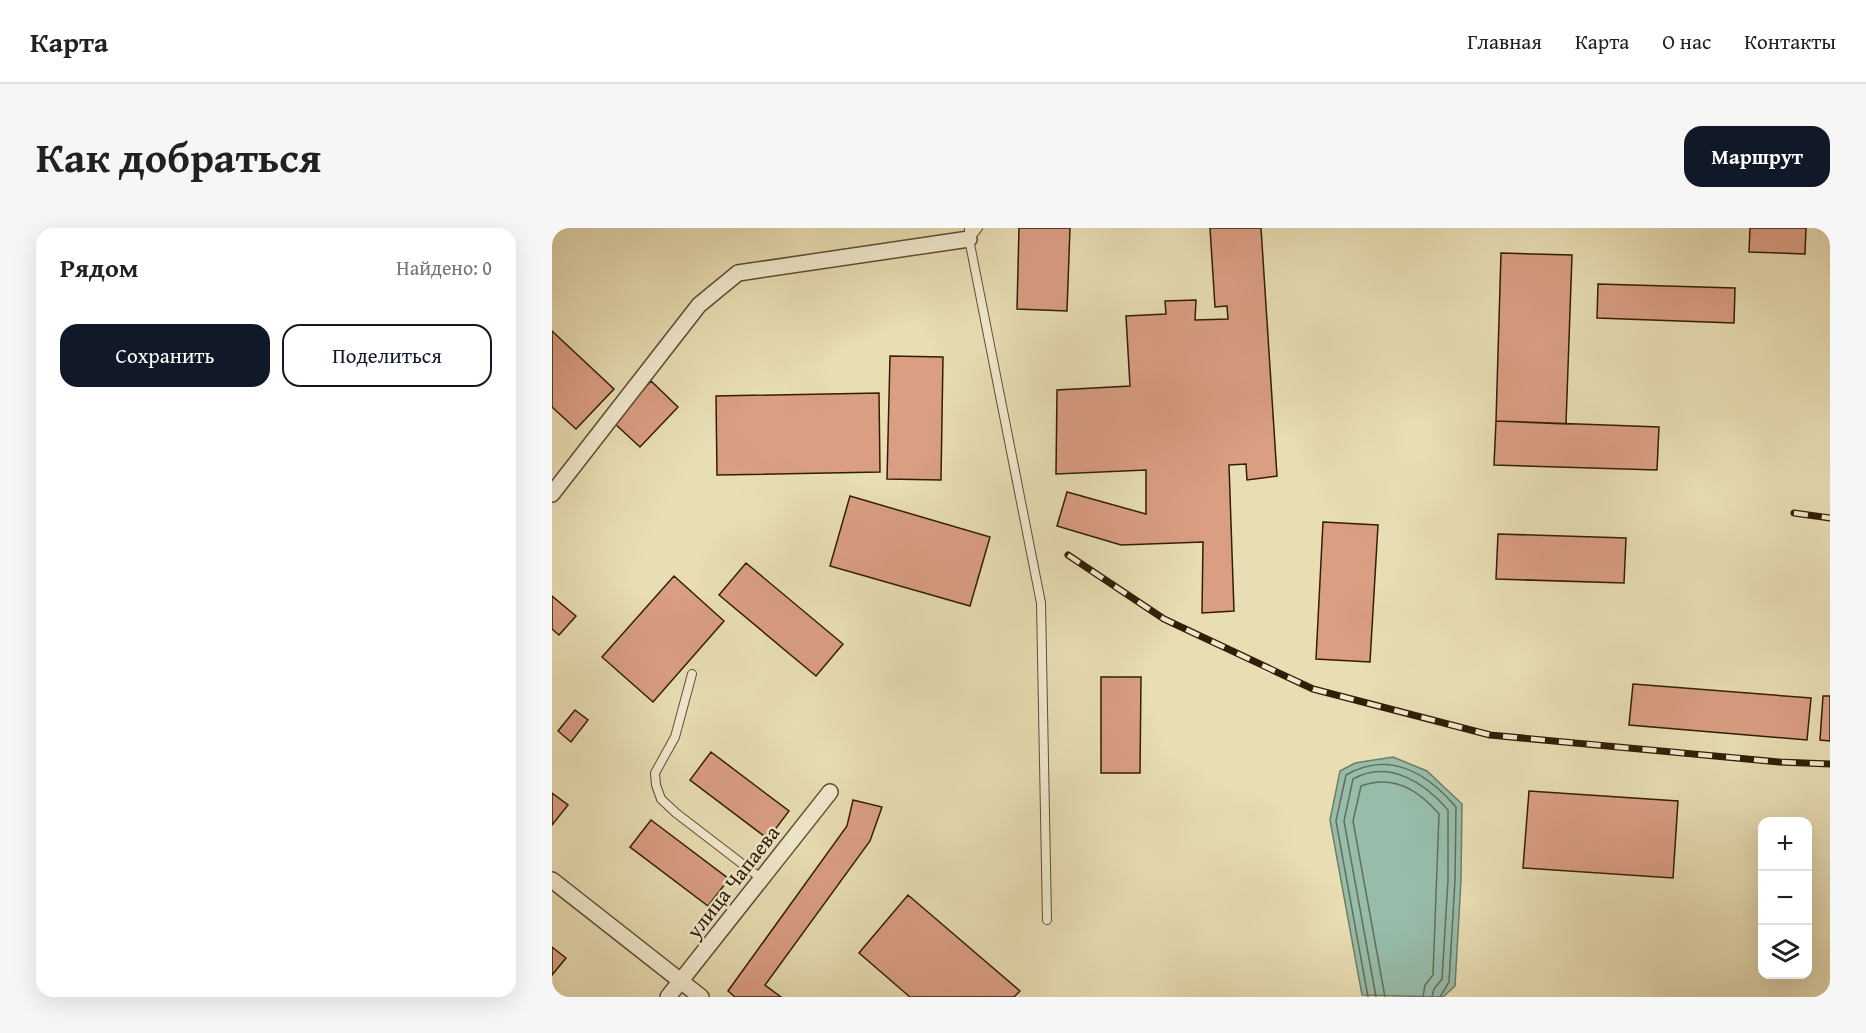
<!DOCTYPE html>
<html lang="ru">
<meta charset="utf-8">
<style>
:root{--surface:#fff;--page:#f6f6f6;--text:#202124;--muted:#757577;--line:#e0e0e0;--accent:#111827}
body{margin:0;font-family:"Gentium Book Plus",serif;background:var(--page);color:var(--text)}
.controls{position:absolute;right:18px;bottom:18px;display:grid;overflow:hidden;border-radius:12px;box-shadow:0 6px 24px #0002}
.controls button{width:54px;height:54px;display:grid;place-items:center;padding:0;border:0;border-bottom:2px solid var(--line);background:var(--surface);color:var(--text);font:30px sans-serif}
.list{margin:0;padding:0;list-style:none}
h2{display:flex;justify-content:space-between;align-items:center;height:78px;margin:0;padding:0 24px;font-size:26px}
h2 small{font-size:20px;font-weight:400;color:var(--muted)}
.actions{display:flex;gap:12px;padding:18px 24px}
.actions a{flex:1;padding:14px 0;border:2px solid var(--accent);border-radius:18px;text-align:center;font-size:21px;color:var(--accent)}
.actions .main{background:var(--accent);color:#fff}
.icon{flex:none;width:33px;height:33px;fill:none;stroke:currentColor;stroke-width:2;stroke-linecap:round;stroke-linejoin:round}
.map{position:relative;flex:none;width:1278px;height:769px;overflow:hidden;border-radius:18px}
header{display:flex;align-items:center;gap:36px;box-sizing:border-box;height:84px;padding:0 30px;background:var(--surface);border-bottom:2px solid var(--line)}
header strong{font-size:28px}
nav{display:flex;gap:33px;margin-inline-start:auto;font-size:21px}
.intro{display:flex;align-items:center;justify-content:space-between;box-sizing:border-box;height:144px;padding:0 36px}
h1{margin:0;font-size:42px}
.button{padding:15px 27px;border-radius:18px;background:var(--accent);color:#fff;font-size:21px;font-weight:700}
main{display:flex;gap:36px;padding:0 36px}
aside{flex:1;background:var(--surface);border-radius:18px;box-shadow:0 6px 24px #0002}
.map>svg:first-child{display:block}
.water{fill:#97bcaa;stroke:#6f7d68;stroke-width:1.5}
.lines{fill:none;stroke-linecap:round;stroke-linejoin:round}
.shore{stroke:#646d58;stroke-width:1.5}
.building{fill:#da9e83;stroke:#321e06;stroke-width:1.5}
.service-casing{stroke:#604e31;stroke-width:10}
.minor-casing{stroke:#604e31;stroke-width:18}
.service{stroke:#f0e9ce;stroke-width:8}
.minor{stroke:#f0e9ce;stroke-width:15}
.rail-casing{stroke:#321e06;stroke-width:7}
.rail{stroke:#f0e9ce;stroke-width:4.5;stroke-dasharray:14;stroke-linecap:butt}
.labels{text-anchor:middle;stroke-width:4.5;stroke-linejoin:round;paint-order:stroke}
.street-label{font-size:21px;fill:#321e06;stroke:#f0e9ce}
</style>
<header>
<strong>Карта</strong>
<nav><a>Главная</a><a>Карта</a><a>О нас</a><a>Контакты</a></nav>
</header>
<div class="intro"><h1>Как добраться</h1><a class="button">Маршрут</a></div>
<main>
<aside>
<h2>Рядом<small>Найдено: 0</small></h2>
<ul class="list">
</ul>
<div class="actions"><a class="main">Сохранить</a><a>Поделиться</a></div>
</aside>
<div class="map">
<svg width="1278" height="769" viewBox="0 0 1278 769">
<rect width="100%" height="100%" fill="#e8ddb3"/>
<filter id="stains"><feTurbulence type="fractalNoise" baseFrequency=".00333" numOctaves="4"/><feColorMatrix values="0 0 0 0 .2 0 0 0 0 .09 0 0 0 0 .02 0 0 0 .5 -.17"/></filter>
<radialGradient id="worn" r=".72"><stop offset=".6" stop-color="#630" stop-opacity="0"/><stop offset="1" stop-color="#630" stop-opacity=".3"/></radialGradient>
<!-- water -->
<path class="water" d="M841,529L875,543L910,576L909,652L903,758L891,769L810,767L778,592L788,543L803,535Z"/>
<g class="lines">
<!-- shore -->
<path class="shore" d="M816,769L784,593L794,547C837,522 875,545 904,579L903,652L897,754L888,769
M824,769L792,593L801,551C837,531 873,555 896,582V652L890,751L882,761L880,769
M833,769L801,593L809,558C841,546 866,561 887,586L881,747L873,757L871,769"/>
</g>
<!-- building -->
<path class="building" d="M467,0H518L515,83L465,81Z
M658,0H709L725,248L695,252L694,236L677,237L682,383L650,385L651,314L569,317L505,298L515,264L594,286V242L504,246L505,162L578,158L574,88L614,86L613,73L644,72L643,92L676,91L675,78L663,79Z
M1198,0H1254L1253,26L1197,24Z
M949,25L1020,27L1014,196L944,193Z
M1046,56L1183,60L1182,95L1045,90Z
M0,103L62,161L24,201L0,179Z
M338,128L391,129L389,252L335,251Z
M99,153L126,179L88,219L61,194Z
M327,165L328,244L165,247L164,168Z
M944,193L1107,199L1105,242L942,237Z
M298,268L438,309L418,378L278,338Z
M771,294L826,297L818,434L764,431Z
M946,306L1074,310L1072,355L944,351Z
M194,335L291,416L264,448L167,367Z
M122,348L172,393L101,474L50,429Z
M0,368L24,388L7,407L0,401Z
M549,449H589L588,545H549Z
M1081,456L1259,470L1255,512L1077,497Z
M1271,468H1278V513L1268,512Z
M23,482L36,492L19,514L6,503Z
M159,524L237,583L216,611L138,552Z
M977,563L1126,573L1121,650L971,640Z
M0,565L16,577L0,597Z
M301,572L330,579L318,613L213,757L229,769H183L176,763L295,598Z
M99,592L177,651L156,678L78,619Z
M356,667L468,763L462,769H358L307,725Z
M0,719L14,730L0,747Z"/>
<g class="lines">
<!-- service casing -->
<g class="service-casing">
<path id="service" d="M417,0V11L489,375L495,692
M417,11L426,0
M140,446L123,509L103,545L104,557L109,571L124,585L210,651"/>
</g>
<!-- minor casing -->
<g class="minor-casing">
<path id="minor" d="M0,266L147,77L186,45L417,11
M0,652L149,769
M116,769L278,564"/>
</g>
<!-- service -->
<use href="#service" class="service"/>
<!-- minor -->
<use href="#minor" class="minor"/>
<!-- rail casing -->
<g class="rail-casing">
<path id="rail" d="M1242,285L1278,290
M516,327L612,391L761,461L938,507L1227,534L1278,536"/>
</g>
<!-- rail -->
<use href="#rail" class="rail"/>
</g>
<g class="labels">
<!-- street labels -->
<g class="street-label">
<text transform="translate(181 654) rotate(-52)" y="7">улица Чапаева</text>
</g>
</g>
<rect width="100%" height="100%" filter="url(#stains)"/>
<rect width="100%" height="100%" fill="url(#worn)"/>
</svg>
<div class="controls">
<button>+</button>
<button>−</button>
<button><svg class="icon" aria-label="layers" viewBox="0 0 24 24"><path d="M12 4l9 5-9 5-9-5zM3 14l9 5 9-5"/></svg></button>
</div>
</div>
</main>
